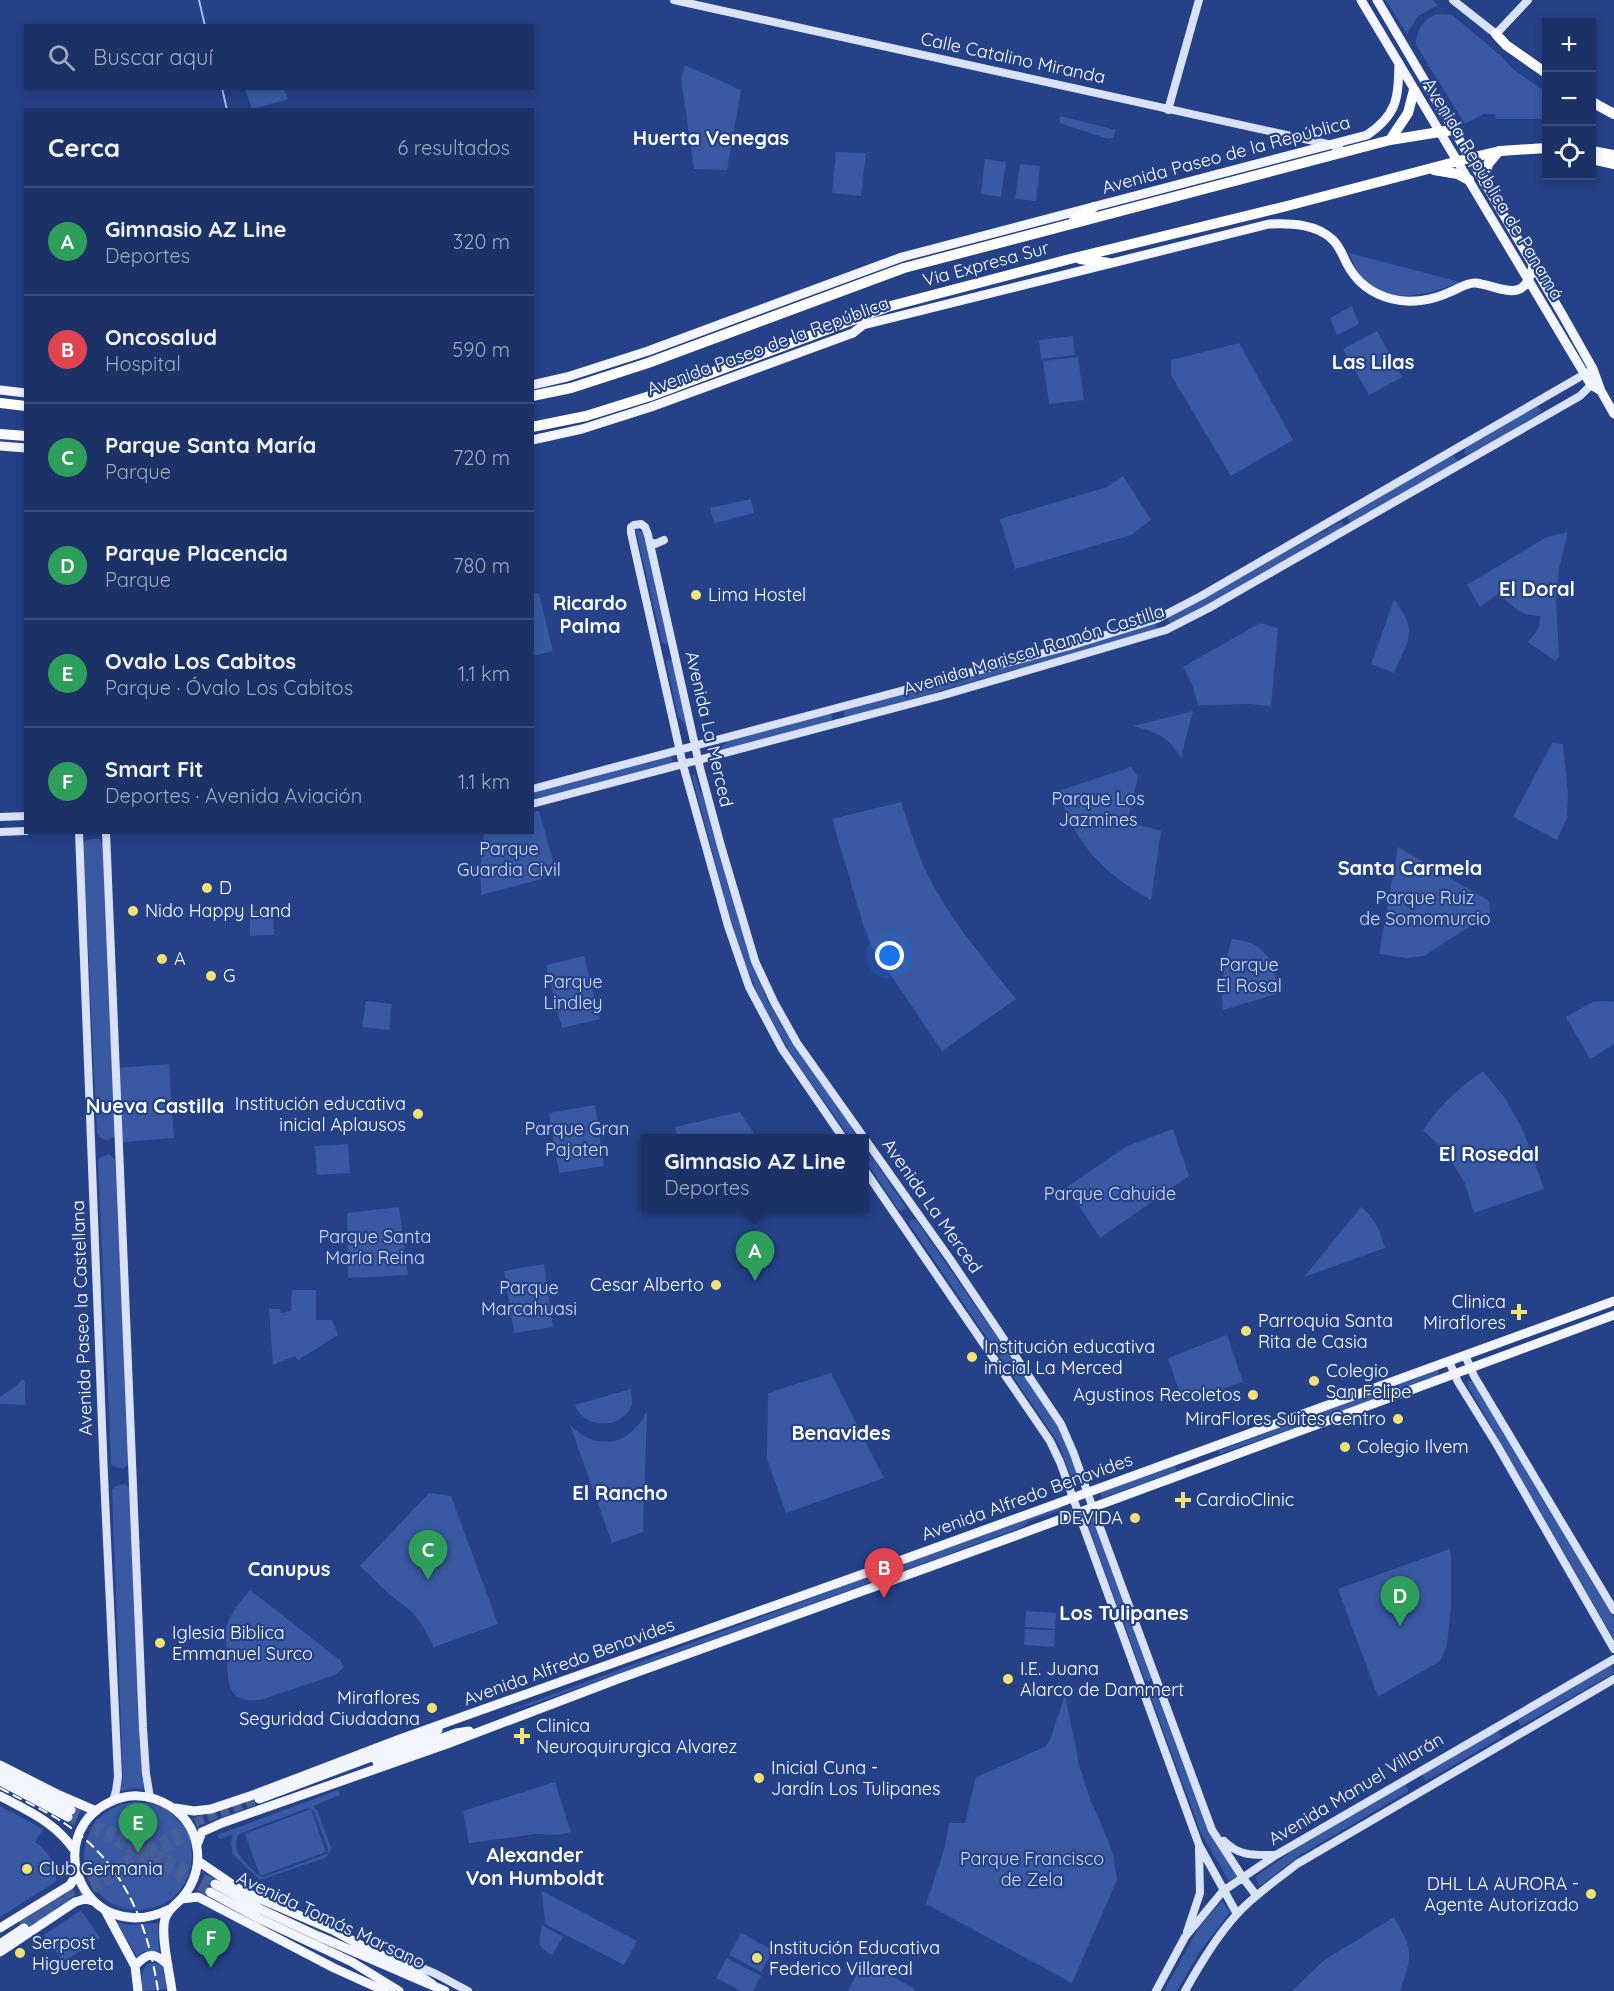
<!DOCTYPE html>
<html lang="es">
<meta charset="utf-8">
<style>
:root{--surface:#1c3165;--page:#293d6e;--text:#f1f3f6;--muted:#a0a9bf;--line:#3a4c79;--accent:#f3e173}
body{margin:0;font-family:Quicksand,sans-serif;background:var(--page);color:var(--text)}
.controls{position:absolute;right:18px;top:18px;display:grid;overflow:hidden;border-radius:0px;box-shadow:0 3px 9px #0003}
.controls button{width:54px;height:54px;display:grid;place-items:center;padding:0;border:0;border-bottom:2px solid var(--line);background:var(--surface);color:var(--text);font:30px sans-serif}
.you{position:absolute;left:890px;top:956px;width:21px;height:21px;margin:-15px;border:4px solid #fff;border-radius:50%;background:#1a73e8;box-shadow:0 0 0 9px #1a73e833}
.badge{display:grid;place-items:center;width:39px;height:39px;border-radius:50%;background:var(--accent);color:#fff;font-size:20px;font-weight:700}
.pin{position:absolute;translate:-50% -50px;filter:drop-shadow(0 2px 3px #0008)}
.pin::after{content:'';position:absolute;top:32px;width:21px;height:18px;background:inherit;clip-path:polygon(0 0,100% 0,50% 100%)}
.popup{position:absolute;left:641px;top:1134px;width:228px;height:78px;box-sizing:border-box;display:grid;place-content:center;border-radius:0px;background:var(--surface);filter:drop-shadow(0 2px 4px #0005);font-size:20px;white-space:nowrap;color:var(--muted)}
.popup b{font-size:22px;color:var(--text)}
.popup::after{content:'';position:absolute;left:50%;top:100%;margin-left:-12px;border:12px solid transparent;border-top-color:var(--surface)}
.list{margin:0;padding:0;list-style:none}
h2{display:flex;justify-content:space-between;align-items:center;height:78px;margin:0;padding:0 24px;font-size:26px}
h2 small{font-size:20px;font-weight:400;color:var(--muted)}
.list li{display:grid;grid-template-columns:39px 1fr auto;gap:18px;align-items:center;box-sizing:border-box;height:108px;padding:0 24px;border-top:2px solid var(--line)}
.list b{display:block;font-size:22px;white-space:nowrap}
.list p{margin:0;font-size:20px;white-space:nowrap;color:var(--muted)}
.list em{font-size:20px;font-style:normal;color:var(--muted)}
.icon{flex:none;width:33px;height:33px;fill:none;stroke:currentColor;stroke-width:2;stroke-linecap:round;stroke-linejoin:round}
.map{position:relative;flex:none;width:1614px;height:1991px;overflow:hidden}
.search{position:absolute;background:var(--surface);box-shadow:0 3px 9px #0003;left:24px;top:24px;width:510px;height:66px;display:flex;align-items:center;gap:15px;box-sizing:border-box;padding:0 21px;border-radius:0px;color:var(--muted);font-size:22px}
.panel{position:absolute;background:var(--surface);box-shadow:0 3px 9px #0003;left:24px;top:108px;width:510px;height:726px;border-radius:0px}
.map>svg:first-child{display:block}
.green{fill:#3959a3;fill-rule:evenodd}
.lines{fill:none;stroke-linecap:round;stroke-linejoin:round}
.stream{stroke:#a4baea;stroke-width:2}
.primary-tunnel{stroke:#465e99;stroke-width:9;stroke-dasharray:9 4.5;stroke-linecap:butt}
.secondary{stroke:#dae2f7;stroke-width:8}
.primary{stroke:#f2f5fe;stroke-width:9}
.highway{stroke:#fff;stroke-width:10}
.rail{stroke:#fff;stroke-width:2;stroke-dasharray:10 4.5;stroke-linecap:butt}
.poi-dot{fill:#f3e173;stroke:#254187;stroke-width:2}
.labels{text-anchor:middle;stroke-width:4.5;stroke-linejoin:round;paint-order:stroke}
.street-label{font-size:18px;fill:#fff;stroke:#254187}
.poi-label{font-size:18px;fill:#fff;stroke:#254187;text-anchor:start}
.park-label{font-size:18px;fill:#d4def7;stroke:#254187}
.neighbourhood-label{font-size:20px;font-weight:bold;fill:#fff;stroke:#254187}
</style>
<div class="map">
<svg width="1614" height="1991" viewBox="0 0 1614 1991">
<rect width="100%" height="100%" fill="#254187"/>
<!-- green -->
<path class="green" d="M1386,0H1433L1438,5L1418,16L1407,34Z
M1438,14L1452,15L1500,55L1514,70L1546,92V119H1496L1495,114H1484L1465,124L1416,45C1416,31 1423,18 1438,14Z
M685,65L741,90L727,170L694,169L681,78Z
M245,89H284L288,99L252,109Z
M1060,116L1116,130L1113,138L1108,139L1060,123Z
M836,152L866,153L861,196L832,193Z
M985,159L1006,162L1001,197L981,194Z
M1020,164L1040,166L1036,201L1015,199Z
M1349,253L1460,282C1433,293 1395,305 1369,285C1358,276 1354,264 1349,253Z
M1352,306L1359,324L1337,335L1330,318Z
M1377,331L1402,377L1369,395L1343,349Z
M1073,336L1075,355L1041,359L1039,340Z
M1239,343L1293,440L1231,476L1171,375V360Z
M1078,357L1084,400L1049,404L1043,361Z
M1537,406L1542,410L1540,413L1469,456L1464,454L1465,448Z
M1452,455L1457,459V463L1351,523L1347,517V514Z
M1123,476L1151,520L1131,535L1015,569L1000,519L1107,487Z
M751,499L754,513L714,523L710,508Z
M1342,521L1344,527L1173,623H1170L1168,620L1170,616Z
M637,529L644,534L668,642L667,645L662,642L636,532Z
M1568,532L1559,569L1556,599L1559,657L1555,661L1528,642L1539,628L1540,616C1520,615 1512,607 1499,593L1480,607L1467,585L1547,537Z
M539,593L553,651L533,656V594Z
M1394,600C1419,631 1408,640 1394,673L1371,664Z
M1155,623L1158,629L845,718L843,711Z
M1260,623L1278,628L1271,706L1250,704L1198,705L1192,684L1183,667Z
M672,660L691,734L688,735L684,723L678,717L666,661Z
M1193,711L1181,758C1169,737 1155,731 1133,726Z
M831,713L833,722L711,753V749L724,745L729,739Z
M1552,743L1563,744L1568,794L1567,818L1557,840L1513,817Z
M671,755L673,764L533,799V791Z
M1131,767L1138,777L1127,822L1161,831L1151,900C1104,874 1075,844 1058,791Z
M695,774L700,791L704,796L741,928L767,1000L793,1044L859,1138H850L797,1063L763,1006L738,947L692,776Z
M901,802C908,822 914,843 922,863C944,913 982,956 1016,999L942,1051L872,947L863,924L832,819Z
M539,811L557,875L481,895L480,872L484,833L532,832L533,812Z
M99,838L103,844L115,1135C109,1142 102,1141 97,1133L83,843L87,840Z
M1398,847L1489,901L1490,913L1424,956L1406,958L1379,954Z
M250,911H273L274,935L250,936Z
M1232,939C1269,943 1272,961 1279,993L1223,1010C1219,986 1225,962 1232,939Z
M584,956L600,1019L562,1028L546,965Z
M366,1001L392,1004L389,1030L362,1027Z
M1606,1001L1614,1002V1044L1590,1059L1566,1017L1592,1002Z
M169,1064L174,1138L123,1142L118,1068Z
M1483,1071L1505,1098L1524,1132L1544,1189L1474,1213L1464,1181L1443,1148L1423,1131C1438,1106 1459,1088 1483,1071Z
M595,1105L604,1166L559,1173L549,1113Z
M740,1112L757,1138H677L675,1127Z
M1173,1129L1189,1176L1100,1238L1067,1187L1127,1146Z
M348,1144L350,1173L317,1175L315,1146Z
M865,1147L904,1204L906,1209L901,1211L898,1209L865,1160Z
M109,1154L115,1160L129,1464L123,1469L115,1467L111,1464L98,1159Z
M399,1207L408,1275L348,1278L347,1213Z
M1361,1207C1375,1218 1380,1231 1385,1248L1304,1277Z
M912,1219L916,1220L1058,1425L1081,1479L1079,1484L1073,1483L1059,1444L910,1225L909,1222Z
M544,1264L553,1327L514,1333L504,1271Z
M292,1290H316V1320H332L338,1335L298,1360L295,1356L273,1365L269,1309H280L281,1313L291,1311Z
M1227,1335L1243,1382L1183,1403L1168,1358Z
M1435,1370H1438V1377L1220,1454L1218,1451Z
M831,1373L884,1478L786,1513L767,1459L768,1393Z
M22,1379L25,1381V1405L0,1404V1397L16,1386Z
M1468,1381H1472L1488,1407L1614,1618V1640L1468,1386Z
M631,1389C631,1394 633,1399 632,1404C625,1429 584,1431 575,1405Z
M647,1411L643,1532L612,1543L570,1425C598,1452 630,1446 647,1411Z
M1175,1465L1177,1471L1102,1498L1100,1492Z
M125,1484L130,1488L142,1778L145,1789L135,1788L120,1791L123,1778L112,1490L116,1486Z
M429,1493L451,1496L498,1624L434,1647L421,1623L411,1611L389,1594L360,1566Z
M1061,1507V1510L1029,1521L1023,1527L903,1571L902,1570V1565L906,1563Z
M1094,1519L1152,1677L1149,1681L1145,1680L1144,1678L1087,1523V1520Z
M1450,1549L1451,1559V1606L1447,1646L1440,1661L1378,1697L1338,1589Z
M884,1571L887,1572L886,1577L534,1704L505,1712Z
M250,1590L341,1661L343,1668L335,1675L260,1700C225,1705 228,1679 227,1653C227,1645 225,1634 227,1625C231,1612 242,1600 250,1590Z
M1026,1611L1056,1613L1055,1629L1025,1627Z
M1025,1629L1055,1630L1054,1647L1024,1645Z
M1611,1665L1614,1673L1521,1726L1517,1719Z
M1152,1690L1157,1692L1211,1835L1237,1876L1229,1881L1201,1833L1149,1692Z
M1065,1695L1080,1768L1091,1802L1101,1823L1113,1854L1117,1880L1072,1983L926,1904L944,1850L949,1823H965L976,1777L1045,1747L1050,1740Z
M1498,1730L1502,1737L1426,1781L1422,1775Z
M555,1782L571,1832L559,1835L536,1834L469,1843L463,1811Z
M1406,1784L1409,1791L1299,1856L1260,1886L1255,1877L1292,1851Z
M338,1790L340,1795L313,1806L317,1810L331,1848L327,1857L260,1880L233,1854L231,1844L232,1835L219,1839L217,1835ZM308,1808L311,1809L245,1834L260,1876L326,1852L311,1809L314,1811L328,1849L327,1854L263,1877L259,1876C247,1864 229,1852 239,1834Z
M84 1856a54 54 0 1 1 108 0a54 54 0 1 1-108 0Z
M0,1806L43,1829L35,1842C52,1854 52,1862 57,1881L0,1917Z
M542,1891L637,1941L624,1965L545,1924Z
M64,1892L69,1900L27,1928L21,1919Z
M1222,1901L1230,1912L1199,1953L1177,1991H1164L1199,1927Z
M81,1910L100,1938L63,1962L44,1935Z
M1394,1917C1413,1951 1413,1954 1400,1991H1292L1323,1961Z
M116,1922L130,1925L158,1923L159,1952L144,1951L137,1957Z
M542,1925L563,1937L552,1955C536,1946 539,1942 542,1925Z
M741,1933L773,1950L761,1972L729,1955Z
M727,1958L761,1976L753,1991H741L716,1978Z
M864,1960L915,1989L914,1991H848Z
M150,1963H157L163,1967L167,1989L142,1991V1974L146,1965Z"/>
<g class="lines">
<!-- stream -->
<path class="stream" d="M199,0L205,26
M222,88L227,110"/>
<!-- primary-tunnel -->
<path class="primary-tunnel" d="M71,1810L215,1884
M68,1817L210,1892
M81,1896L200,1829
M19,1922L193,1823L259,1799
M24,1928L58,1909"/>
<!-- secondary -->
<path class="secondary" d="M674,0L1332,145L1339,148L1343,153
M1453,0L1496,34L1528,0
M1168,110L1199,0
M650,542L655,544L664,540
M532,789L1070,646L1157,619L1201,596L1590,371
M532,804L944,695L1166,630L1209,608L1580,396L1595,381
M0,817L26,816
M0,832L26,831
M79,832L104,1476L118,1777L116,1791L113,1801
M106,832L143,1728L146,1774L150,1797
M843,1138L782,1049L749,987L728,926L683,765L631,533V527L634,525L641,524L645,527L648,535L700,768L721,846L755,961L774,1002L797,1043L950,1259L1061,1424L1074,1454L1095,1514L1212,1830L1243,1878L1256,1895
M864,1169L1050,1441L1060,1462L1199,1845L1237,1914
M1465,1355L1474,1376L1614,1610
M1449,1361L1458,1382L1497,1445L1614,1649
M1224,1841C1240,1857 1254,1855 1275,1855
M1187,1932L1200,1893L1199,1848
M401,1959L436,1974L468,1991
M1156,1991L1185,1937L1223,1891L1276,1855L1614,1659
M1185,1991C1200,1964 1216,1937 1237,1914C1254,1895 1277,1880 1297,1864L1614,1679"/>
<!-- primary -->
<path class="primary" d="M1361,0L1591,385L1601,391
M1377,0L1562,314L1593,369L1601,391L1614,414
M532,385L567,377L648,351L902,257L1367,135C1398,114 1398,98 1399,63
M0,390L26,393
M532,440L582,429L651,407L853,333L863,325L1269,224C1291,223 1317,224 1333,240C1340,247 1343,256 1347,264C1357,283 1372,294 1392,299C1411,304 1433,300 1450,292C1458,289 1467,282 1476,283C1500,286 1525,306 1533,266
M0,446L26,448
M377,1762L456,1733L469,1731
M0,1765L59,1795L96,1811
M0,1774L71,1810
M0,1781L68,1817
M0,1796C30,1812 55,1822 75,1851
M259,1799L433,1734L438,1730
M175,1808L194,1811L211,1809L253,1795L400,1739L866,1573L1614,1301
M197,1845L202,1832L222,1823L447,1744L618,1679L1007,1539L1614,1315
M198,1861L242,1891L333,1930L362,1946L408,1967L433,1985
M215,1884L260,1909L318,1936L445,1991
M210,1892L258,1918L352,1962L399,1991
M181,1899L198,1897L202,1899L334,1968L385,1991
M170,1909C86,1950 38,1836 110,1802C124,1795 140,1794 155,1799C175,1806 192,1821 196,1843C201,1863 195,1883 182,1898C175,1906 168,1909 165,1919C160,1934 170,1974 172,1991
M105,1910L135,1966L138,1991
M0,1928L70,1885L77,1874
M0,1944L24,1928
M0,1952L75,1902L85,1899L93,1901
M135,1966C148,1952 154,1952 168,1965"/>
<!-- highway -->
<path class="highway" d="M1496,34L1506,45L1546,73
M1592,102L1614,114
M1390,140L1408,113L1414,90
M1592,151L1614,155
M1592,159L1614,164
M1434,170L1458,174L1469,180
M1484,182L1488,164L1499,151
M1074,220L1094,207
M1080,259L1109,263
M532,396L571,388L648,363L904,268L1390,140L1452,130
M0,403L26,406
M532,427L586,416L650,396L887,307L1074,258L1283,207L1470,158L1500,151L1546,148
M0,434L26,436"/>
<!-- rail -->
<path class="rail" d="M0,1788C20,1799 42,1809 61,1821C122,1860 148,1922 158,1991"/>
</g>
<!-- markers -->
<g class="poi-dot">
<circle cx="696" cy="595" r="6"/>
<circle cx="207" cy="888" r="6"/>
<circle cx="133" cy="911" r="6"/>
<circle cx="162" cy="959" r="6"/>
<circle cx="211" cy="976" r="6"/>
<circle cx="418" cy="1114" r="6"/>
<circle cx="716" cy="1285" r="6"/>
<path d="M1516 1303h6v6h6v6h-6v6h-6v-6h-6v-6h6z"/>
<circle cx="1246" cy="1331" r="6"/>
<circle cx="972" cy="1357" r="6"/>
<circle cx="1314" cy="1381" r="6"/>
<circle cx="1253" cy="1395" r="6"/>
<circle cx="1398" cy="1419" r="6"/>
<circle cx="1345" cy="1447" r="6"/>
<path d="M1180 1491h6v6h6v6h-6v6h-6v-6h-6v-6h6z"/>
<circle cx="1135" cy="1518" r="6"/>
<circle cx="160" cy="1643" r="6"/>
<circle cx="1008" cy="1679" r="6"/>
<circle cx="432" cy="1708" r="6"/>
<path d="M519 1727h6v6h6v6h-6v6h-6v-6h-6v-6h6z"/>
<circle cx="759" cy="1778" r="6"/>
<circle cx="27" cy="1869" r="6"/>
<circle cx="1591" cy="1894" r="6"/>
<circle cx="20" cy="1953" r="6"/>
<circle cx="757" cy="1958" r="6"/>
</g>
<g class="labels">
<!-- street labels -->
<g class="street-label">
<text transform="translate(1013 58) rotate(12)" y="6">Calle Catalino Miranda</text>
<text transform="translate(1226 155) rotate(-15)" y="6">Avenida Paseo de la República</text>
<text transform="translate(1493 189) rotate(59)" y="6">Avenida República de Panamá</text>
<text transform="translate(986 264) rotate(-15)" y="6">Via Expresa Sur</text>
<text transform="translate(768 346) rotate(-20)" y="6">Avenida Paseo de la República</text>
<text transform="translate(1034 650) rotate(-17)" y="6">Avenida Mariscal Ramón Castilla</text>
<text transform="translate(709 729) rotate(77)" y="6">Avenida La Merced</text>
<text transform="translate(932 1206) rotate(55)" y="6">Avenida La Merced</text>
<text transform="translate(82 1318) rotate(-92)" y="6">Avenida Paseo la Castellana</text>
<text transform="translate(1027 1497) rotate(-20)" y="6">Avenida Alfredo Benavides</text>
<text transform="translate(569 1662) rotate(-20)" y="6">Avenida Alfredo Benavides</text>
<text transform="translate(1356 1789) rotate(-31)" y="6">Avenida Manuel Villarán</text>
<text transform="translate(331 1920) rotate(25)" y="6">Avenida Tomás Marsano</text>
</g>
<!-- poi labels -->
<g class="poi-label">
<text x="708" y="601">Lima Hostel</text>
<text x="219" y="894">D</text>
<text x="145" y="917">Nido Happy Land</text>
<text x="174" y="965">A</text>
<text x="223" y="982">G</text>
<text x="406" y="1110" text-anchor="end">Institución educativa<tspan x="406" dy="21">inicial Aplausos</tspan></text>
<text x="704" y="1291" text-anchor="end">Cesar Alberto</text>
<text x="1506" y="1308" text-anchor="end">Clinica<tspan x="1506" dy="21">Miraflores</tspan></text>
<text x="1258" y="1327">Parroquia Santa<tspan x="1258" dy="21">Rita de Casia</tspan></text>
<text x="984" y="1353">Institución educativa<tspan x="984" dy="21">inicial La Merced</tspan></text>
<text x="1326" y="1377">Colegio<tspan x="1326" dy="21">San Felipe</tspan></text>
<text x="1241" y="1401" text-anchor="end">Agustinos Recoletos</text>
<text x="1386" y="1425" text-anchor="end">MiraFlores Suites Centro</text>
<text x="1357" y="1453">Colegio Ilvem</text>
<text x="1196" y="1506">CardioClinic</text>
<text x="1123" y="1524" text-anchor="end">DEVIDA</text>
<text x="172" y="1639">Iglesia Biblica<tspan x="172" dy="21">Emmanuel Surco</tspan></text>
<text x="1020" y="1675">I.E. Juana<tspan x="1020" dy="21">Alarco de Dammert</tspan></text>
<text x="420" y="1704" text-anchor="end">Miraflores<tspan x="420" dy="21">Seguridad Ciudadana</tspan></text>
<text x="536" y="1732">Clinica<tspan x="536" dy="21">Neuroquirurgica Alvarez</tspan></text>
<text x="771" y="1774">Inicial Cuna -<tspan x="771" dy="21">Jardín Los Tulipanes</tspan></text>
<text x="39" y="1875">Club Germania</text>
<text x="1579" y="1890" text-anchor="end">DHL LA AURORA -<tspan x="1579" dy="21">Agente Autorizado</tspan></text>
<text x="32" y="1949">Serpost<tspan x="32" dy="21">Higuereta</tspan></text>
<text x="769" y="1954">Institución Educativa<tspan x="769" dy="21">Federico Villareal</tspan></text>
</g>
<!-- park labels -->
<g class="park-label">
<text x="1098" y="805">Parque Los<tspan x="1098" dy="21">Jazmines</tspan></text>
<text x="509" y="855">Parque<tspan x="509" dy="21">Guardia Civil</tspan></text>
<text x="1425" y="904">Parque Ruiz<tspan x="1425" dy="21">de Somomurcio</tspan></text>
<text x="1249" y="971">Parque<tspan x="1249" dy="21">El Rosal</tspan></text>
<text x="573" y="988">Parque<tspan x="573" dy="21">Lindley</tspan></text>
<text x="577" y="1135">Parque Gran<tspan x="577" dy="21">Pajaten</tspan></text>
<text x="1110" y="1200">Parque Cahuide</text>
<text x="375" y="1243">Parque Santa<tspan x="375" dy="21">María Reina</tspan></text>
<text x="529" y="1294">Parque<tspan x="529" dy="21">Marcahuasi</tspan></text>
<text x="1032" y="1865">Parque Francisco<tspan x="1032" dy="21">de Zela</tspan></text>
</g>
<!-- neighbourhood labels -->
<g class="neighbourhood-label">
<text x="711" y="145">Huerta Venegas</text>
<text x="1373" y="369">Las Lilas</text>
<text x="1537" y="596">El Doral</text>
<text x="590" y="610">Ricardo<tspan x="590" dy="23">Palma</tspan></text>
<text x="1410" y="875">Santa Carmela</text>
<text x="155" y="1113">Nueva Castilla</text>
<text x="1489" y="1161">El Rosedal</text>
<text x="841" y="1440">Benavides</text>
<text x="620" y="1500">El Rancho</text>
<text x="289" y="1576">Canupus</text>
<text x="1124" y="1620">Los Tulipanes</text>
<text x="535" y="1862">Alexander<tspan x="535" dy="23">Von Humboldt</tspan></text>
</g>
</g>
</svg>
<div class="controls">
<button>+</button>
<button>−</button>
<button><svg class="icon" aria-label="locate" viewBox="0 0 24 24"><circle cx="12" cy="12" r="6"/><path d="M12 2v4M12 18v4M2 12h4M18 12h4"/></svg></button>
</div>
<div class="you"></div>
<div class="pin badge" style="left:755px;top:1281px;background:#2e9e5b">A</div>
<div class="popup"><b>Gimnasio AZ Line</b>Deportes</div>
<div class="pin badge" style="left:884px;top:1598px;background:#e0444e">B</div>
<div class="pin badge" style="left:428px;top:1580px;background:#2e9e5b">C</div>
<div class="pin badge" style="left:1400px;top:1626px;background:#2e9e5b">D</div>
<div class="pin badge" style="left:138px;top:1853px;background:#2e9e5b">E</div>
<div class="pin badge" style="left:211px;top:1968px;background:#2e9e5b">F</div>
<div class="search"><svg class="icon" aria-label="search" viewBox="0 0 24 24"><circle cx="10" cy="10" r="6"/><path d="M15 15l6 6"/></svg>Buscar aquí</div>
<section class="panel">
<h2>Cerca<small>6 resultados</small></h2>
<ul class="list">
<li><span class="badge" style="background:#2e9e5b">A</span><div><b>Gimnasio AZ Line</b><p>Deportes</p></div><em>320 m</em></li>
<li><span class="badge" style="background:#e0444e">B</span><div><b>Oncosalud</b><p>Hospital</p></div><em>590 m</em></li>
<li><span class="badge" style="background:#2e9e5b">C</span><div><b>Parque Santa María</b><p>Parque</p></div><em>720 m</em></li>
<li><span class="badge" style="background:#2e9e5b">D</span><div><b>Parque Placencia</b><p>Parque</p></div><em>780 m</em></li>
<li><span class="badge" style="background:#2e9e5b">E</span><div><b>Ovalo Los Cabitos</b><p>Parque · Óvalo Los Cabitos</p></div><em>1.1 km</em></li>
<li><span class="badge" style="background:#2e9e5b">F</span><div><b>Smart Fit</b><p>Deportes · Avenida Aviación</p></div><em>1.1 km</em></li>
</ul>
</section>
</div>
